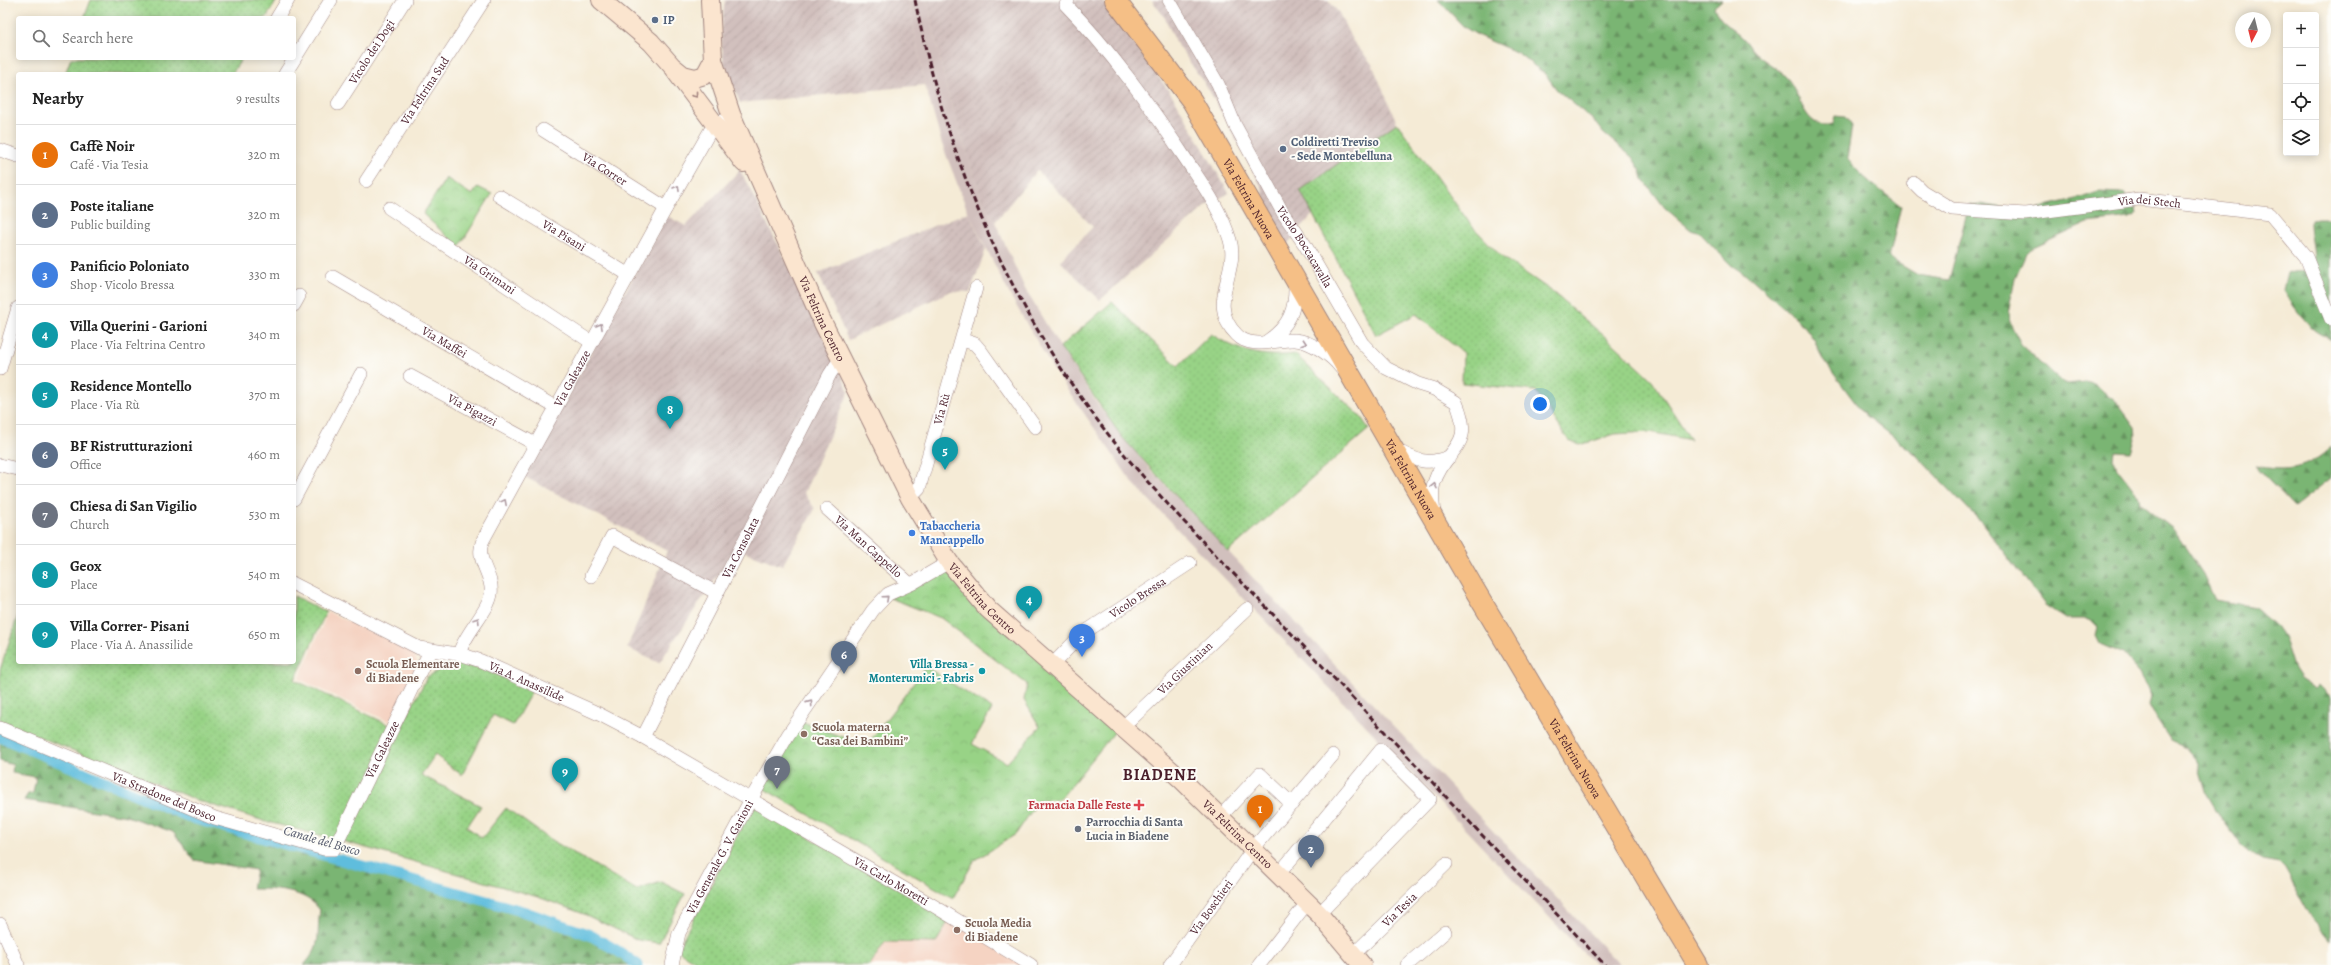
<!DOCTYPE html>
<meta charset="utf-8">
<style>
:root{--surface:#fff;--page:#f2f2f2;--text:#222;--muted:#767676;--line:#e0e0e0;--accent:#0f766e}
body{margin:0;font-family:Alegreya,serif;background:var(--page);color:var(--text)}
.controls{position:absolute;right:12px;top:12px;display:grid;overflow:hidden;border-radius:4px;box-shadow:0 2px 10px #0003}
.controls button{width:36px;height:36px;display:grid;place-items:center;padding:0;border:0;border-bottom:1px solid var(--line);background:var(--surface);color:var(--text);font:20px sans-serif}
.compass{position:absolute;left:2235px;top:12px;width:36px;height:36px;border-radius:50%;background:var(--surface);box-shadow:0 2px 10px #0003;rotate:187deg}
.you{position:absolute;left:1540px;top:404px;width:14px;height:14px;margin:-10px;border:3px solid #fff;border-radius:50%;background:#1a73e8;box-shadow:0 0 0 6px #1a73e833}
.badge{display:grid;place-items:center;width:26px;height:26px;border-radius:50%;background:var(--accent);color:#fff;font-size:13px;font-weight:700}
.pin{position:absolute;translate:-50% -33px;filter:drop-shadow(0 1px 2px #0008)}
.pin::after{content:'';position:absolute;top:21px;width:14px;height:12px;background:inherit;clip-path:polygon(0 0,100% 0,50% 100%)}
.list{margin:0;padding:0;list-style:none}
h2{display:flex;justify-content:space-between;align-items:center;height:52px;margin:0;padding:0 16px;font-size:17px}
h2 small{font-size:13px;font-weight:400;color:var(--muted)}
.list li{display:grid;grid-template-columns:26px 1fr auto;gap:12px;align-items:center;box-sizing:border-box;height:60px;padding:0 16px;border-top:1px solid var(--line)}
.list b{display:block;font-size:15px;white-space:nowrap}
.list p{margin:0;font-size:13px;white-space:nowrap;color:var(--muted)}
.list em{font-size:13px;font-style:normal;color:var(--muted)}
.icon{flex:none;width:22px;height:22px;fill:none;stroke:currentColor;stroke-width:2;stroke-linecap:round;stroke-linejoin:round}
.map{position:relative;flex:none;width:2331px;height:965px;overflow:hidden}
.search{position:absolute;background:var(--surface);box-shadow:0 2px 10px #0003;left:16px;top:16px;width:280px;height:44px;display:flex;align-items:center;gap:10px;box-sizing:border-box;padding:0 14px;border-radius:4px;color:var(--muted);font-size:15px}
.panel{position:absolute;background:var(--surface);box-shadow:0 2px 10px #0003;left:16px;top:72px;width:280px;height:592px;border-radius:4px}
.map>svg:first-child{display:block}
.built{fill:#f5d3c2}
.industrial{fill:url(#industrial-furrows)}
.railway{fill:#d1c0bd}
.grass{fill:url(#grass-dots);stroke:#717958}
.forest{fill:url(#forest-firs);stroke:#626a4f}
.park{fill:url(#park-crowns);stroke:#717958}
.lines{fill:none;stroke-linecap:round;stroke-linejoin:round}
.canal{stroke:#5ebddd;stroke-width:11}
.minor-casing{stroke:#a08580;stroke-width:14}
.secondary-casing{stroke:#a08580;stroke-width:20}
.primary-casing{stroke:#a08580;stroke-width:22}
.minor{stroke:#fff;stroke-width:13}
.secondary{stroke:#fbe5cf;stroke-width:18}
.primary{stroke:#f5bf86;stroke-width:20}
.rail{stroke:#4a1f2b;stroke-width:3;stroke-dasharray:6 3;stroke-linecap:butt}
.oneway{stroke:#a2827d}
.oneway2{stroke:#ae9aa0}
.service-dot{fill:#5c6f8a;stroke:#fdfcf7;stroke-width:1.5}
.shop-dot{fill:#3f7fe0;stroke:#fdfcf7;stroke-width:1.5}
.education-dot{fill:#8d6e63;stroke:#fdfcf7;stroke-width:1.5}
.culture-dot{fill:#0f9aa8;stroke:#fdfcf7;stroke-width:1.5}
.health-dot{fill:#e0444e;stroke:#fdfcf7;stroke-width:1.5}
.worship-dot{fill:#6b7280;stroke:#fdfcf7;stroke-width:1.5}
.labels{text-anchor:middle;stroke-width:4;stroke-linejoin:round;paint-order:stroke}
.service-label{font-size:12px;font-weight:bold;fill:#4e5e75;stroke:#fdfcf7;text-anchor:start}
.street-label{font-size:12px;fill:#4a1f2b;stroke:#fdfcf7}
.shop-label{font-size:12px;font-weight:bold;fill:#366cbe;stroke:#fdfcf7;text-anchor:start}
.education-label{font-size:12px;font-weight:bold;fill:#785e54;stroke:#fdfcf7;text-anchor:start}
.culture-label{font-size:12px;font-weight:bold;fill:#0d838f;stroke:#fdfcf7;text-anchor:end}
.health-label{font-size:12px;font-weight:bold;fill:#be3a42;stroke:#fdfcf7;text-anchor:end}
.worship-label{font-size:12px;font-weight:bold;fill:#5b616d;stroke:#fdfcf7;text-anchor:start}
.water-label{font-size:13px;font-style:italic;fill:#515669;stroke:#fdfcf7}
.district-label{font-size:16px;font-weight:bold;letter-spacing:1px;fill:#4a1f2b;stroke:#fdfcf7}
</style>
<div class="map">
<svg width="2331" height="965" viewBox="0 0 2331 965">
<defs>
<pattern id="industrial-furrows" width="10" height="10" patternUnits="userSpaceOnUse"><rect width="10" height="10" fill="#d1c0bd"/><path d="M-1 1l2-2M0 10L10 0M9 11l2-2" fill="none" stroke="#b5a5a3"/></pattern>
<pattern id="grass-dots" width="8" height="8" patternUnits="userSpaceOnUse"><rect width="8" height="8" fill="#98d386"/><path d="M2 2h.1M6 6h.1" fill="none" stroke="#84b574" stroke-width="1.8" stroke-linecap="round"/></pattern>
<pattern id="forest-firs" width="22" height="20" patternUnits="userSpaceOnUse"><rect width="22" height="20" fill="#7ab573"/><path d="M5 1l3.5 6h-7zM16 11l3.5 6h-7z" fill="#66935f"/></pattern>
<pattern id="park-crowns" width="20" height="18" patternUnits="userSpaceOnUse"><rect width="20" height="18" fill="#98d386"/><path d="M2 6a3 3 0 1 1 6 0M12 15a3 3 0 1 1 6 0" fill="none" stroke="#84b574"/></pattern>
</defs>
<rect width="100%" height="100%" fill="#fdfcf7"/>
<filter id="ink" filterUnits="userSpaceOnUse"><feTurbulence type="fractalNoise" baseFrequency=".025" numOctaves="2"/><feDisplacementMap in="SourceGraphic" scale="8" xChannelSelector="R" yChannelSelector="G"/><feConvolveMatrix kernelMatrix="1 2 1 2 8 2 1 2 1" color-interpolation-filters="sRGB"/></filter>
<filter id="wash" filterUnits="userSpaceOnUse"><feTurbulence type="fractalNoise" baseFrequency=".012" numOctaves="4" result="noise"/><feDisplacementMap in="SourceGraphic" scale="16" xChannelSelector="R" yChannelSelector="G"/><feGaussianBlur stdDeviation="0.9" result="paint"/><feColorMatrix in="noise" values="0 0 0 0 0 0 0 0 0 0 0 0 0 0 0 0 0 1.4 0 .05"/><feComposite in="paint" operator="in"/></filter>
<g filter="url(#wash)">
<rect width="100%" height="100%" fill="#f5ebd6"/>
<!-- built -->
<path class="built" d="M328,612L413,651L417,663L390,722L299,679Z
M950,918L1029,965H870L885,942L936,943Z"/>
<!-- industrial -->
<path class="industrial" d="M725,0H908L925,85L740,103L724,63L722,46L721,29Z
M927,0H1102L1174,98L1229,193L1206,206L1100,300L1060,261L1093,227L1037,170L995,222L982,200L947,91Z
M1152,0H1328L1339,13L1352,40L1372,64L1397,123L1300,190L1314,213L1287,244L1266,206L1262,188L1209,90L1176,42L1165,18Z
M740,170L833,353L849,392L804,493L815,509L782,566L736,548L659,663L627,648L667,551L523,476L667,216L686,226Z
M968,212L986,249L970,292L951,291L848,340L818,273Z"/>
<!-- railway -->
<path class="railway" d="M908,0H927L947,91L982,200L995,222L1025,289L1066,357L1101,409L1148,467L1620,965H1595L1132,482L1053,369L1010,295L968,212L942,144L925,85Z"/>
<!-- grass -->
<path class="grass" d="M91,0H277L266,18H84Z
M71,58H242L232,74H65Z
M1397,123L1471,225L1502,257L1550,290L1616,346L1652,380L1691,440L1649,432L1615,434L1580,445L1569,441L1536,391L1462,383L1463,353L1416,314L1376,335L1300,190Z
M1112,302L1178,366L1211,334C1239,352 1262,358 1295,354L1360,416L1369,429L1228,552L1121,436L1060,347Z
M294,596L326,612L295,680L400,730L427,677L452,663L487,670L533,689L513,725L493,715L462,775L435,755L421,775L481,806L467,827L482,838L506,808L548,838L637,890L661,882L685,894L659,943L638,940L584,914L538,897L335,839L264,821L199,801L0,721V670L18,615V662H294Z
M753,805L950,918L936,943L885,942L870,965H701L677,950Z"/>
<!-- forest -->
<path class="forest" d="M1438,0H1722L1714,7C1718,21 1733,28 1743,38C1747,42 1750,48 1754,52C1764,62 1777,67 1786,77C1801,92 1803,132 1833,124L1835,116L1845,117L1852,126L1847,158C1861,178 1882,191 1901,206L1889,258L1918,275L1949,280L1969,205L1981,204L2023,211L2081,198L2098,192L2124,193L2128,201L2135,205L2137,214L2130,218L2088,223L2031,249L2025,255L2015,278L2008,313L2009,321L2021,344L2060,381L2068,384L2085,382L2093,384L2115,400L2135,427L2136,435L2131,452L2115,451L2114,460L2117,468L2138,495L2140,503L2173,529L2203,574L2215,600L2255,607L2276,626L2283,636L2294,670L2300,679L2315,689L2319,685L2331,697V940L2312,918L2285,869L2279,863L2262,860L2255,856L2241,844L2221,818L2207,794L2197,761L2186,748L2171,741L2157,720L2149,705L2151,696L2148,688L2140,673L2123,654L2100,644L2096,636L2098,628L2092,622L2084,619H2066L2045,605L1983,524L1914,453L1863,413L1822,358L1815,341L1805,327L1752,279L1731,265L1700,233L1691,230L1665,208L1643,179L1641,171L1632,157L1603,133L1593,120L1557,90L1546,75L1518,53L1479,36L1464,27Z
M2318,218H2331V340C2326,336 2320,334 2315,330C2302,319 2292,304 2283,290L2287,273C2296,269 2303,272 2312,269C2317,254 2309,235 2310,219Z
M2331,447V478L2294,507L2255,466C2287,472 2307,470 2331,447Z
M0,738L113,782L331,854L533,912L578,928L621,951L632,965H304C323,944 316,936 320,910C306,890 275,889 252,889L256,870L194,860L173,832L127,816L24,800L28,794L33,793L36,777L12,773L13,765L0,761Z"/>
<!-- park -->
<path class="park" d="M446,178L472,195L478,187L492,194L459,247L423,214Z
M950,569L1117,729L1060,799L1039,800L1016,834L974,861L953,898L761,787L803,722L866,746L926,667L992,709L972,744L1007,763L1040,727L1024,700L1027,684L941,618L890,598Z"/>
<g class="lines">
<!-- canal -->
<path class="canal" d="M0,737L192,818L522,911L590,935L618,951L638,965"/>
</g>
</g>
<g filter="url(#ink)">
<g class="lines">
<!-- minor casing -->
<g class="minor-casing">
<g id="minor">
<path d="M1068,0L1066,5C1111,51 1149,104 1185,158C1202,184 1221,209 1230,240C1240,272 1205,304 1237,335C1251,350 1277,339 1295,340C1311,341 1332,356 1341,368"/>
<path id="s1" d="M1169,0L1218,84L1235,125L1283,213L1305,245L1362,343L1386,368L1418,384L1434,389L1456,402C1476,449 1446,446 1434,483C1431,492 1433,504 1434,514"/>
<path d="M277,18L288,0"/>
<path d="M285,74L331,0"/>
<path id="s2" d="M338,104L405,0"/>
<path id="s3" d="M543,130L666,208"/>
<path d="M0,150L18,156"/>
<path id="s4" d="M366,181L484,0"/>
<path id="s5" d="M1914,183L1922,191L1952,209L2025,214L2139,199L2270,214L2306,257L2331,319"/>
<path id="s6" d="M499,196L629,275"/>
<path id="s7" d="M389,208L591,342"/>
<path id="s8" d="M333,277L555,407"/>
<path d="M294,305L299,296"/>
<path d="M963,340L975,344L981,351L1035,427"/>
<path d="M1266,342C1290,326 1296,310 1295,282"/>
<path d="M0,369L18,308"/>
<path id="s9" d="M410,376L535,444"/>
<path d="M1395,449C1416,461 1428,466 1451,456"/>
<path d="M0,465L18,469"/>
<path id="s10" d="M910,498L919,489L922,478L976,288"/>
<path d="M294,499L361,374"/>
<path id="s11" d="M827,509L910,584"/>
<path d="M591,576L612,536L717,593"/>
<path id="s12" d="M294,584L419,648L463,655L481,661L597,713L643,737L929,903L1031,965"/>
<path id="s13" d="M459,654C464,634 489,611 491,594C494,574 474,561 483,540L666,208L710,131L722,121"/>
<path id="s14" d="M1051,666L1082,634L1190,563"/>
<path id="s15" d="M0,728L215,818L324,849H334L430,651"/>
<path id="s16" d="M1122,728L1247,609"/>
<path id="s17" d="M643,737L830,374L836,365L842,362"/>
<path d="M1220,817L1260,774L1292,804"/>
<path d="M1278,875L1381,750L1430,799L1319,914"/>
<path d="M0,924L18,965"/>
<path id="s18" d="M1353,955L1446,864"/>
<path id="s19" d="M672,965L679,933L750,801L788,735L873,610L888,594L913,583L949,562"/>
<path id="s20" d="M1170,965L1253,849L1333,755"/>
<path d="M1259,965L1307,903"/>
<path d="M1407,965L1445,932"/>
</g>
</g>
<!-- secondary casing -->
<g class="secondary-casing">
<g id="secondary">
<path d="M601,0L651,42L672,66L683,75L695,78L705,75L713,60L710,0"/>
<path id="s21" d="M713,60L731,114L821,319L910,498L949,562L988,609L1182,780L1319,914L1362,965"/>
<path d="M676,72L744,163"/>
</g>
</g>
<!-- primary casing -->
<g class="primary-casing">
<g id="primary">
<path id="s22" d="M1115,0L1192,101L1473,587L1698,965"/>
</g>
</g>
<!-- minor -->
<use href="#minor" class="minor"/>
<!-- secondary -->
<use href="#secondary" class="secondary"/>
<!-- primary -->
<use href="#primary" class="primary"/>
<!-- rail -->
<path class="rail" d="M915,0C947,162 1012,314 1115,443C1175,517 1244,583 1309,652C1408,756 1506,861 1605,965"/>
</g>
<!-- one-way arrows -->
<defs><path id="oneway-chevron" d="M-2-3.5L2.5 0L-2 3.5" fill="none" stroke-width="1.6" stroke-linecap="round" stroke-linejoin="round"/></defs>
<use class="oneway" href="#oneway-chevron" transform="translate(695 95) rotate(52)"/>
<g class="oneway2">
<use href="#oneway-chevron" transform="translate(677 188) rotate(-60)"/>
<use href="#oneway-chevron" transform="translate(600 326) rotate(-61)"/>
<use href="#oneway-chevron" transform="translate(1304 343) rotate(18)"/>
<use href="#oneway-chevron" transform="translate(1434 486) rotate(-78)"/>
<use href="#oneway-chevron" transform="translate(504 502) rotate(-62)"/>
<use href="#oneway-chevron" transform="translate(886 598) rotate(-42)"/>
<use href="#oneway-chevron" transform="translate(477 620) rotate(-58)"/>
<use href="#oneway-chevron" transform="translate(810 703) rotate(-55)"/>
</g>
</g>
<!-- markers -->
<g class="service-dot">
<circle cx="655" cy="20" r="4"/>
<circle cx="1283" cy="149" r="4"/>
</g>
<circle class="shop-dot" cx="912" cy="533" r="4"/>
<g class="education-dot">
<circle cx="358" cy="671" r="4"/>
<circle cx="804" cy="734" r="4"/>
<circle cx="957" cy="930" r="4"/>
</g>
<circle class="culture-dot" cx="982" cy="671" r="4"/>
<path class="health-dot" d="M1137 799h4v4h4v4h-4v4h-4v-4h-4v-4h4z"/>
<circle class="worship-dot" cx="1078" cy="829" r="4"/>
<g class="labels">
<!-- service labels -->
<g class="service-label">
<text x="663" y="24">IP</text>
<text x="1291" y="146">Coldiretti Treviso<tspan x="1291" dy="14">- Sede Montebelluna</tspan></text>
</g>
<!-- street labels -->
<g class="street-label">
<text dy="4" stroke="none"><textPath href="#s2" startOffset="62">Vicolo dei Dogi</textPath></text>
<text dy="4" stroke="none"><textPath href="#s4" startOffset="108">Via Feltrina Sud</textPath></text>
<text dy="4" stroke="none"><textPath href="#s3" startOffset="73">Via Correr</textPath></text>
<text dy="4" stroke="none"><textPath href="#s22" startOffset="240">Via Feltrina Nuova</textPath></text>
<text dy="4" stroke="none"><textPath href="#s5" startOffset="245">Via dei Stech</textPath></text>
<text dy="4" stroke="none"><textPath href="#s6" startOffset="76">Via Pisani</textPath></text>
<text dy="4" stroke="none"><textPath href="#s1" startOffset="282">Vicolo Boccacavalla</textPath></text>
<text dy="4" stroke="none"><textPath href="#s7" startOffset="121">Via Grimani</textPath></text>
<text dy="4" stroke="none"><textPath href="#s21" startOffset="281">Via Feltrina Centro</textPath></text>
<text dy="4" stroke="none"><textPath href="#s8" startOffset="129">Via Maffei</textPath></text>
<text dy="4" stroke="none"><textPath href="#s13" startOffset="309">Via Galeazze</textPath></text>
<text dy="4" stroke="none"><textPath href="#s10" startOffset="96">Via Rù</textPath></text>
<text dy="4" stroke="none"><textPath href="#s9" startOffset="71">Via Pigazzi</textPath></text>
<text dy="4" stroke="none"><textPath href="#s22" startOffset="564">Via Feltrina Nuova</textPath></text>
<text dy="4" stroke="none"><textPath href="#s11" startOffset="56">Via Man Cappello</textPath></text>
<text dy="4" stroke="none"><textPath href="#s17" startOffset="213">Via Consolata</textPath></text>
<text dy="4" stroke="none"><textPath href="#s21" startOffset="605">Via Feltrina Centro</textPath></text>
<text dy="4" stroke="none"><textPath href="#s14" startOffset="111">Vicolo Bressa</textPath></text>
<text dy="4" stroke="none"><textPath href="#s16" startOffset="87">Via Giustinian</textPath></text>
<text dy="4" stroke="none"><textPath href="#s12" startOffset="254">Via A. Anassilide</textPath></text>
<text dy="4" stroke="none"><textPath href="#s15" startOffset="467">Via Galeazze</textPath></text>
<text dy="4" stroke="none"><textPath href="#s22" startOffset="888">Via Feltrina Nuova</textPath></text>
<text dy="4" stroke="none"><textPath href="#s15" startOffset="178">Via Stradone del Bosco</textPath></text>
<text dy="4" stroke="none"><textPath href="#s21" startOffset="953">Via Feltrina Centro</textPath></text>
<text dy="4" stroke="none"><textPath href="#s19" startOffset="119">Via Generale G. V. Garioni</textPath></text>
<text dy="4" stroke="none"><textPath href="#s12" startOffset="670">Via Carlo Moretti</textPath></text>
<text dy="4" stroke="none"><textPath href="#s20" startOffset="71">Via Boschieri</textPath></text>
<text dy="4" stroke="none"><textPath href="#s18" startOffset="65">Via Tesia</textPath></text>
</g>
<!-- shop labels -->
<g class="shop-label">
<text x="920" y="530">Tabaccheria<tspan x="920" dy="14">Mancappello</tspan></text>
</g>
<!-- education labels -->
<g class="education-label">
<text x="366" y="668">Scuola Elementare<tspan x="366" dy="14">di Biadene</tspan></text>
<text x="812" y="731">Scuola materna<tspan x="812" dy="14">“Casa dei Bambini”</tspan></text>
<text x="965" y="927">Scuola Media<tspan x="965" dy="14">di Biadene</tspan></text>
</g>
<!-- culture labels -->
<g class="culture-label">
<text x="974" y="668">Villa Bressa -<tspan x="974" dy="14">Monterumici - Fabris</tspan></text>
</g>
<!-- health labels -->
<g class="health-label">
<text x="1131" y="809">Farmacia Dalle Feste</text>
</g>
<!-- worship labels -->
<g class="worship-label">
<text x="1086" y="826">Parrocchia di Santa<tspan x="1086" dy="14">Lucia in Biadene</tspan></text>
</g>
<!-- water labels -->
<g class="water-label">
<text transform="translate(322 840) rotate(16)" y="5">Canale del Bosco</text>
</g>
<!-- district labels -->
<g class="district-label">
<text x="1160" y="780">BIADENE</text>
</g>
</g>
</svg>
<div class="controls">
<button>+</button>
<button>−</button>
<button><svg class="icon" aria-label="locate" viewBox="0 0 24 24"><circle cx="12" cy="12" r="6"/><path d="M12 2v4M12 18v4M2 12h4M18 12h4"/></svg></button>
<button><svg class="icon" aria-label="layers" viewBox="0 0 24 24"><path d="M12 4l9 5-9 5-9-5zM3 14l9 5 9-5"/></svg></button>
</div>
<svg class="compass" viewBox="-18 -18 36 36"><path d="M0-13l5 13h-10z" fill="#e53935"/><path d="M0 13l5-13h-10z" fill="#767676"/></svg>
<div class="you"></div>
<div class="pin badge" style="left:1260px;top:828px;background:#e8710a">1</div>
<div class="pin badge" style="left:1311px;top:868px;background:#5c6f8a">2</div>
<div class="pin badge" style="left:1082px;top:657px;background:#3f7fe0">3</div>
<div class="pin badge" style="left:1029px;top:619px;background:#0f9aa8">4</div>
<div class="pin badge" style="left:945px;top:470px;background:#0f9aa8">5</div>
<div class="pin badge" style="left:844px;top:674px;background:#5c6f8a">6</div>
<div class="pin badge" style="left:777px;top:789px;background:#6b7280">7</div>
<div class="pin badge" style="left:670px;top:429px;background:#0f9aa8">8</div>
<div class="pin badge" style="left:565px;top:791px;background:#0f9aa8">9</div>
<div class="search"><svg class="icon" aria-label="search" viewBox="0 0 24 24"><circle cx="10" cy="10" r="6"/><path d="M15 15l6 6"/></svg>Search here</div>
<section class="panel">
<h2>Nearby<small>9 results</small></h2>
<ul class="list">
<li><span class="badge" style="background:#e8710a">1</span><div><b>Caffè Noir</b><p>Café · Via Tesia</p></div><em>320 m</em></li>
<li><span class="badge" style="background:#5c6f8a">2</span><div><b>Poste italiane</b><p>Public building</p></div><em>320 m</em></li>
<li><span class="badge" style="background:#3f7fe0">3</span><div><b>Panificio Poloniato</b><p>Shop · Vicolo Bressa</p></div><em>330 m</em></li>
<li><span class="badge" style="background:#0f9aa8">4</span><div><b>Villa Querini - Garioni</b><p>Place · Via Feltrina Centro</p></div><em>340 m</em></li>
<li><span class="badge" style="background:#0f9aa8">5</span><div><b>Residence Montello</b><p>Place · Via Rù</p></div><em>370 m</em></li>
<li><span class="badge" style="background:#5c6f8a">6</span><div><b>BF Ristrutturazioni</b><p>Office</p></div><em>460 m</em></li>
<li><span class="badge" style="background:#6b7280">7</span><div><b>Chiesa di San Vigilio</b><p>Church</p></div><em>530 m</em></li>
<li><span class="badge" style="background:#0f9aa8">8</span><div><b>Geox</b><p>Place</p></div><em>540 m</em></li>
<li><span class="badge" style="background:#0f9aa8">9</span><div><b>Villa Correr- Pisani</b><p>Place · Via A. Anassilide</p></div><em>650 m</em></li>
</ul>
</section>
</div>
